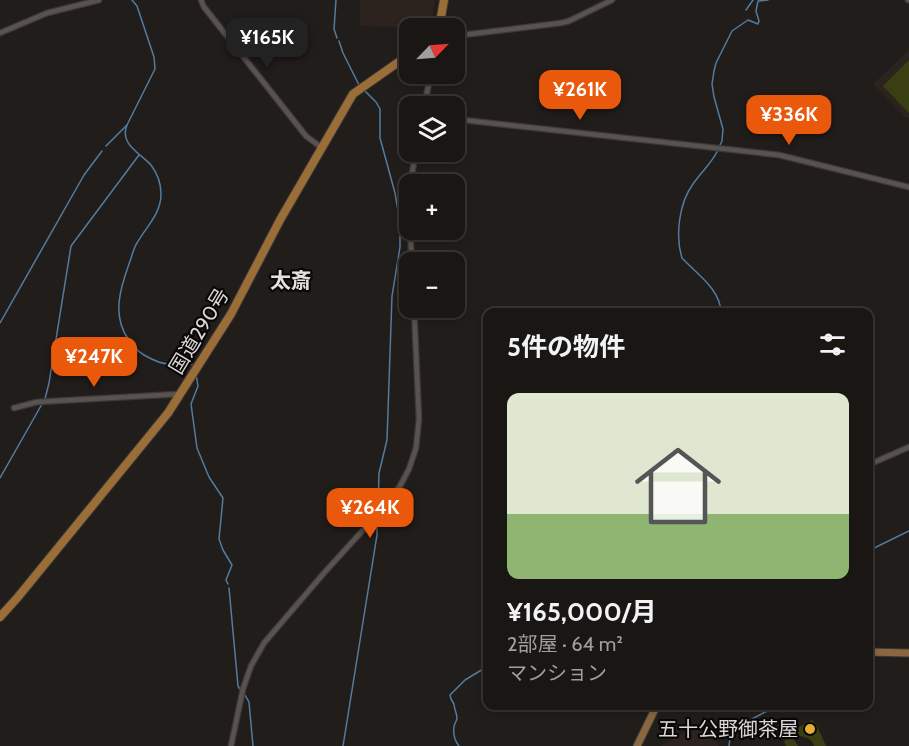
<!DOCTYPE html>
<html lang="ja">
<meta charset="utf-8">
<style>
:root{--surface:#191614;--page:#221f1d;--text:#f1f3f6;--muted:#9f9fa0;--line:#373534;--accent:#ea580c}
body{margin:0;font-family:Cabin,"Noto Sans JP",sans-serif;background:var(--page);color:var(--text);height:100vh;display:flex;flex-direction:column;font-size:22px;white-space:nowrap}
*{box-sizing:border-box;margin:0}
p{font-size:20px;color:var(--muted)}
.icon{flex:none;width:33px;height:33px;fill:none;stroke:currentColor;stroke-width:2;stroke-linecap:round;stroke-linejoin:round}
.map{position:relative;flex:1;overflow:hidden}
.panel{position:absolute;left:483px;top:308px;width:390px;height:402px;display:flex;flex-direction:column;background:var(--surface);border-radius:12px;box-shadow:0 3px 9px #0003,0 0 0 2px var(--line)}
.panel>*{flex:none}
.needle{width:39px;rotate:65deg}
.tools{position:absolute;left:399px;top:18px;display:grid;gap:12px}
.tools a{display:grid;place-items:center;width:66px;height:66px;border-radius:12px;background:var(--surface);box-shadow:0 3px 9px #0003,0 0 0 2px var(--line);font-size:30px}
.price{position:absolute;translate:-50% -51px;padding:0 14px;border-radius:12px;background:var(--accent);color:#fff;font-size:20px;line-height:39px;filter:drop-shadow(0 2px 3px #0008)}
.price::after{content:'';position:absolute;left:50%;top:36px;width:18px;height:14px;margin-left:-9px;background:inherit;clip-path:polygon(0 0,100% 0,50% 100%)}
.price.current{background:#222;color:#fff}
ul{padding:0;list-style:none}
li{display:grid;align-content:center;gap:12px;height:318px;padding:0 24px}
li span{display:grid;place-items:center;height:186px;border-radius:12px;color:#555}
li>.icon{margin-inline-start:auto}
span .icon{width:108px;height:108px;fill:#fffc;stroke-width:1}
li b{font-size:26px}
h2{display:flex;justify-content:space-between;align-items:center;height:72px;padding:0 24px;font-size:26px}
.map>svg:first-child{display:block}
.built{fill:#2d231e}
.green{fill:#3a3e13}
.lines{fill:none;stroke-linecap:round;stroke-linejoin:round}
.stream{stroke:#527ca0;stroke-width:1.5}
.tertiary-casing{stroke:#3d3938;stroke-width:7}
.primary-casing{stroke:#3d3938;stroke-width:9}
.trunk-casing{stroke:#3d3938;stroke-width:10}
.tertiary{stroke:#585350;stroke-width:4.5}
.primary{stroke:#8a673e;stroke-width:7}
.trunk{stroke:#9b6e38;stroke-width:8}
.poi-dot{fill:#e5ad35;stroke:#090807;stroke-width:2}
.labels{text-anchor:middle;stroke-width:4.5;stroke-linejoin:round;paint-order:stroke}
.street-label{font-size:20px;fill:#dbd9d7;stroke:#090807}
.poi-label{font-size:20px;fill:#dbd9d7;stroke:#090807;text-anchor:end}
.neighbourhood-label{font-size:21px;font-weight:bold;fill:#e7e1de;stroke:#090807}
</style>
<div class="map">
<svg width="909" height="746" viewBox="0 0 909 746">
<rect width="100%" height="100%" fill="#211d1b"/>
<g class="built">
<polygon points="360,0 435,0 431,28 360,26"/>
<polygon points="909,50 909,118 905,117 873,84"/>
<polygon points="703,721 705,722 719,746 661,746"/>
</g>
<g class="green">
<polygon points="909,60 909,113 883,86"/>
<path d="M 812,720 L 817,726 L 826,746 L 814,746 C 812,737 803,736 794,736 L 793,738 L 798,746 L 786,746 L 784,742 C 789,731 801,726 812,720 Z"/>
</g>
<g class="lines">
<g class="stream">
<polyline points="336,0 334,29 337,38"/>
<polyline points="746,10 753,0"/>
<polyline points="339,41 343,53 359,85"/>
<polyline points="365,91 376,102 380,109 380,138 395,193 398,211 400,235 400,247 392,296 387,440 379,473 378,511"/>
<path d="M 127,125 C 119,144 140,153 151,165 C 157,173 161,184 161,194 C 161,214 146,227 137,243 C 133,249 132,257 129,264 C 120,289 112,315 128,339 C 133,346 136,350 144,355 C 151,359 160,364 169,364 C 177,364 183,359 191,363 L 192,365"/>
<polyline points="720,145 722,141 723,129 714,97 712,84 714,71 716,63 732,31 748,20 758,24 759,21 756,11 758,1 768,0"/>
<polyline points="106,146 127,125 155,69 154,57 137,6 132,0"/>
<path d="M 718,150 C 712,163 701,172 693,184 C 679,203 675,236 682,258 C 697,274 720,289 721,312"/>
<polyline points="0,323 84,175 102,151"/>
<polyline points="196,374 198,386 191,404 197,448 209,477 223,498 219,539 223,550 232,565 226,580 228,584"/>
<polyline points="45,399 49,383 71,246 139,155"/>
<polyline points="0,478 42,404"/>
<polyline points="868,551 909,531"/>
<polyline points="229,588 238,686 241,691"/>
<polyline points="245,695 249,702 253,746"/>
<polyline points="343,746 377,535 377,516"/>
<path d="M 459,746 C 455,741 453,734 454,727 C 454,724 457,721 457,718 C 457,713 454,709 454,704 L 451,699 L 450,695 L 465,680 L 488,666"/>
<polyline points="729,746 731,730 765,712 785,705"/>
</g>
<g class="tertiary-casing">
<g id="tertiary">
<polyline points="201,0 204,7 306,136 322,148"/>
<polyline points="908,0 909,0"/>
<polyline points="0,33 47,13 99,0"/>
<polyline points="454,36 561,23 569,21 612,0"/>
<polyline points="424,106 431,74"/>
<polyline points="454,119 779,155 909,187"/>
<polyline points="410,184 416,152"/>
<polyline points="410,189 410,217"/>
<polyline points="410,230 412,262"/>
<polyline points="14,408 37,402 180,394"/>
<polyline points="868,465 909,447"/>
<polyline points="231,746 243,689 251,666 264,643 324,573 385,506 400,486 409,469 416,448 419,419 414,308"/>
</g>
</g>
<g class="primary-casing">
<g id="primary">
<polyline points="868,652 909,653"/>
<polyline points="637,746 657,705"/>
</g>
</g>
<g class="trunk-casing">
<g id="trunk">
<polyline points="439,28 444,0"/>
<polyline points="0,617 18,597 168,413 231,314 280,220 353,94 410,54"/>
</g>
</g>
<use href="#tertiary" class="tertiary"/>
<use href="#primary" class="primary"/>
<use href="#trunk" class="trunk"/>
</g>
<circle class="poi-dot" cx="810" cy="729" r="6"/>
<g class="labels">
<g class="street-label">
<text transform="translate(199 331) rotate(-59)" y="7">国道290号</text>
</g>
<g class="poi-label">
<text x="798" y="736">五十公野御茶屋</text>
</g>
<g class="neighbourhood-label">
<text x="291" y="288">太斎</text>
</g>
</g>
</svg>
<div class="tools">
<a><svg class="needle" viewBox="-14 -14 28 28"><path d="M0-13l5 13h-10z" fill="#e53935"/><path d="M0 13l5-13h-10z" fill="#9f9fa0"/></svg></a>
<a><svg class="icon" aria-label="layers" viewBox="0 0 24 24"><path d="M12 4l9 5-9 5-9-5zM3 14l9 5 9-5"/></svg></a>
<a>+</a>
<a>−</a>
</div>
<b class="price current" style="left:267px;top:69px">¥165K</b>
<b class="price" style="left:580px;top:121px">¥261K</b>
<b class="price" style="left:789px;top:146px">¥336K</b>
<b class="price" style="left:94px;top:388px">¥247K</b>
<b class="price" style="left:370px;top:539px">¥264K</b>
<section class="panel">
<h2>5件の物件<svg class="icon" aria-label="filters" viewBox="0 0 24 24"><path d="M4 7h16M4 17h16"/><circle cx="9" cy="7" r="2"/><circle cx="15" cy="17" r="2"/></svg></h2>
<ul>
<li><span style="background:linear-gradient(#dfe7d0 65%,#8fb573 0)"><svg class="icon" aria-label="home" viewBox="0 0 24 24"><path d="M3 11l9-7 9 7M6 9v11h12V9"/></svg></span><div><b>¥165,000/月</b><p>2部屋 · 64 m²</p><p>マンション</p></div></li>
</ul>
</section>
</div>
